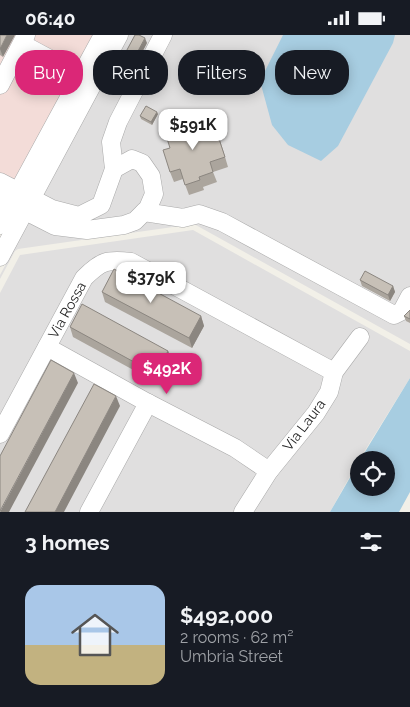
<!DOCTYPE html>
<meta charset="utf-8">
<style>
:root{--surface:#171b24;--page:#242831;--text:#f1f3f6;--muted:#9ea1a6;--accent:#db2777}
body{margin:0;font-family:Raleway,sans-serif;background:var(--page);color:var(--text);height:100vh;display:flex;flex-direction:column;font-size:19px;white-space:nowrap}
*{box-sizing:border-box;margin:0}
p{font-size:16px;color:var(--muted)}
.icon{flex:none;width:28px;height:28px;fill:none;stroke:currentColor;stroke-width:2;stroke-linecap:round;stroke-linejoin:round}
.map{position:relative;height:477px;overflow:hidden}
.details{display:flex;flex-direction:column;background:var(--surface);flex:1}
.details>*{flex:none}
.banner{position:absolute;left:15px;top:15px;width:380px;height:45px;display:flex;gap:10px}
.fabs{position:absolute;left:350px;top:416px;display:grid;gap:10px}
.fabs a{display:grid;place-items:center;width:45px;height:45px;border-radius:50%;background:var(--surface);box-shadow:0 2px 12px #0003;font-size:25px}
.price{position:absolute;translate:-50% -42px;padding:0 11px;border-radius:10px;background:#fff;color:#222;font-size:16px;line-height:32px;filter:drop-shadow(0 1px 2px #0008)}
.price::after{content:'';position:absolute;left:50%;top:30px;width:15px;height:11px;margin-left:-8px;background:inherit;clip-path:polygon(0 0,100% 0,50% 100%)}
.price.selected{background:var(--accent);color:#fff}
ul{padding:0;list-style:none}
li{display:flex;align-items:center;gap:15px;height:125px;padding:0 25px}
li span{display:grid;place-items:center;flex:none;width:140px;height:100px;border-radius:15px;color:#555}
li>.icon{margin-inline-start:auto}
span .icon{width:60px;height:60px;fill:#fffc;stroke-width:1}
li b{font-size:21px}
h2{display:flex;justify-content:space-between;align-items:center;height:60px;padding:0 25px;font-size:21px}
.tag{padding:0 18px;border-radius:20px;background:var(--surface);box-shadow:0 2px 12px #0003;font-size:18px;line-height:45px}
.tag.selected{background:var(--accent);color:#fff}
.status{display:flex;justify-content:space-between;align-items:center;height:35px;padding:0 25px;background:var(--surface);direction:ltr}
.status svg{height:14px;fill:currentColor}
.map>svg:first-child{display:block}
.residential{fill:#e0dfdf}
.commercial{fill:#f3dcd8}
.water{fill:#a7cde1}
.lines{fill:none;stroke-linecap:round;stroke-linejoin:round}
.minor-casing{stroke:#a9a9a9;stroke-width:19}
.minor{stroke:#fff;stroke-width:18}
.wall{fill:#aba59d}
.shaded-wall{fill:#8b8680}
.building{fill:#c7c0b7;stroke:#8b8680}
.labels{text-anchor:middle;stroke-width:4;stroke-linejoin:round;paint-order:stroke}
.street-label{font-size:14px;fill:#222;stroke:#fff}
</style>
<div class="status"><b>06:40</b><svg viewBox="0 0 49 12"><path d="M0 12V9h3v3zM5 12V6h3v6zM10 12V3h3v9zM15 12V0h3v12zM26 1h20v11H26zM47 4h2v5h-2z"/></svg></div>
<div class="map">
<svg width="410" height="477" viewBox="0 0 410 477">
<rect width="100%" height="100%" fill="#f2f0e8"/>
<g class="residential">
<polygon points="129,0 410,0 410,309 194,189 18,214 15,216 0,244 0,240"/>
<polygon points="193,195 410,316 410,343 359,425 330,477 0,477 0,258 20,220"/>
</g>
<polygon class="commercial" points="0,0 95,0 15,148 0,140"/>
<g class="water">
<polygon points="283,0 395,0 393,8 338,111 321,126 288,110 272,90 260,46"/>
<polygon points="410,343 410,457 399,477 330,477 359,427 359,452 386,452 386,425 360,425"/>
</g>
<g class="lines">
<g class="minor-casing">
<g id="minor">
<polyline points="22,9 91,46"/>
<polyline points="0,50 26,0"/>
<polyline points="114,134 111,107 118,87 163,0"/>
<polyline points="0,147 52,174 79,181 101,170 114,134 132,124 142,128 151,141 154,159 148,173 135,186 124,190 87,195 55,191 0,163"/>
<polyline points="144,177 183,183 199,179 222,187 394,280 402,276 410,261"/>
<polyline points="0,190 103,0"/>
<polyline points="0,222 119,0"/>
<polyline points="47,312 148,368 235,413 269,436"/>
<path d="M 0,399 L 84,243 C 101,226 107,224 131,227 L 334,337"/>
<polyline points="89,477 148,368"/>
<polyline points="243,477 269,436 316,378 329,357 334,337 360,302"/>
</g>
</g>
<use href="#minor" class="minor"/>
</g>
<g class="wall">
<polygon points="0,0 3,22 0,20"/>
<polygon points="147,8 132,36 123,32 121,26"/>
<polygon points="158,79 152,90 141,84 140,81"/>
<polygon points="206,99 220,105 228,132 213,137 217,147 203,152 204,155 189,160 183,144 174,147 170,137"/>
<polygon points="360,245 393,251 395,257 390,266 362,251"/>
<polygon points="102,257 201,281 204,291 192,313 105,267"/>
<polygon points="410,275 410,288 406,286 404,281"/>
<polygon points="70,292 168,316 172,326 159,349 73,302"/>
</g>
<g class="shaded-wall">
<polygon points="7,0 15,0 3,22 0,14"/>
<polygon points="145,3 147,8 132,36 130,31"/>
<polygon points="157,77 158,79 152,90 151,87"/>
<polygon points="393,251 395,257 390,266 388,260"/>
<polygon points="201,281 204,291 192,313 189,303"/>
<polygon points="168,316 172,326 159,349 156,339"/>
<polygon points="74,338 78,348 9,477 0,477"/>
<polygon points="116,361 120,371 64,477 55,477"/>
</g>
<g class="building">
<polygon points="0,0 7,0 0,14"/>
<polygon points="135,0 139,0 145,3 130,31 121,26"/>
<polygon points="146,71 157,77 151,87 140,81"/>
<polygon points="202,86 206,99 216,95 225,122 210,127 213,137 199,142 200,145 185,150 180,134 170,137 163,115 170,113 165,97"/>
<polygon points="114,234 201,281 189,303 102,257"/>
<polygon points="365,236 393,251 388,260 360,245"/>
<polygon points="82,269 168,316 156,339 70,292"/>
<polygon points="410,275 410,284 404,281"/>
<polygon points="51,325 74,338 0,476 0,421"/>
<polygon points="94,349 116,361 55,477 25,477"/>
</g>
<g class="labels">
<g class="street-label">
<text transform="translate(67 275) rotate(-61)" y="5">Via Rossa</text>
<text transform="translate(304 390) rotate(-53)" y="5">Via Laura</text>
</g>
</g>
</svg>
<div class="fabs">
<a><svg class="icon" aria-label="locate" viewBox="0 0 24 24"><circle cx="12" cy="12" r="6"/><path d="M12 2v4M12 18v4M2 12h4M18 12h4"/></svg></a>
</div>
<b class="price" style="left:193px;top:116px">$591K</b>
<b class="price" style="left:151px;top:269px">$379K</b>
<b class="price selected" style="left:167px;top:360px">$492K</b>
<div class="banner">
<a class="tag selected">Buy</a>
<a class="tag">Rent</a>
<a class="tag">Filters</a>
<a class="tag">New</a>
</div>
</div>
<section class="details">
<h2>3 homes<svg class="icon" aria-label="filters" viewBox="0 0 24 24"><path d="M4 7h16M4 17h16"/><circle cx="9" cy="7" r="2"/><circle cx="15" cy="17" r="2"/></svg></h2>
<ul>
<li><span style="background:linear-gradient(#a9c7e8 60%,#c2b280 0)"><svg class="icon" aria-label="home" viewBox="0 0 24 24"><path d="M3 11l9-7 9 7M6 9v11h12V9"/></svg></span><div><b>$492,000</b><p>2 rooms · 62 m²</p><p>Umbria Street</p></div></li>
</ul>
</section>
